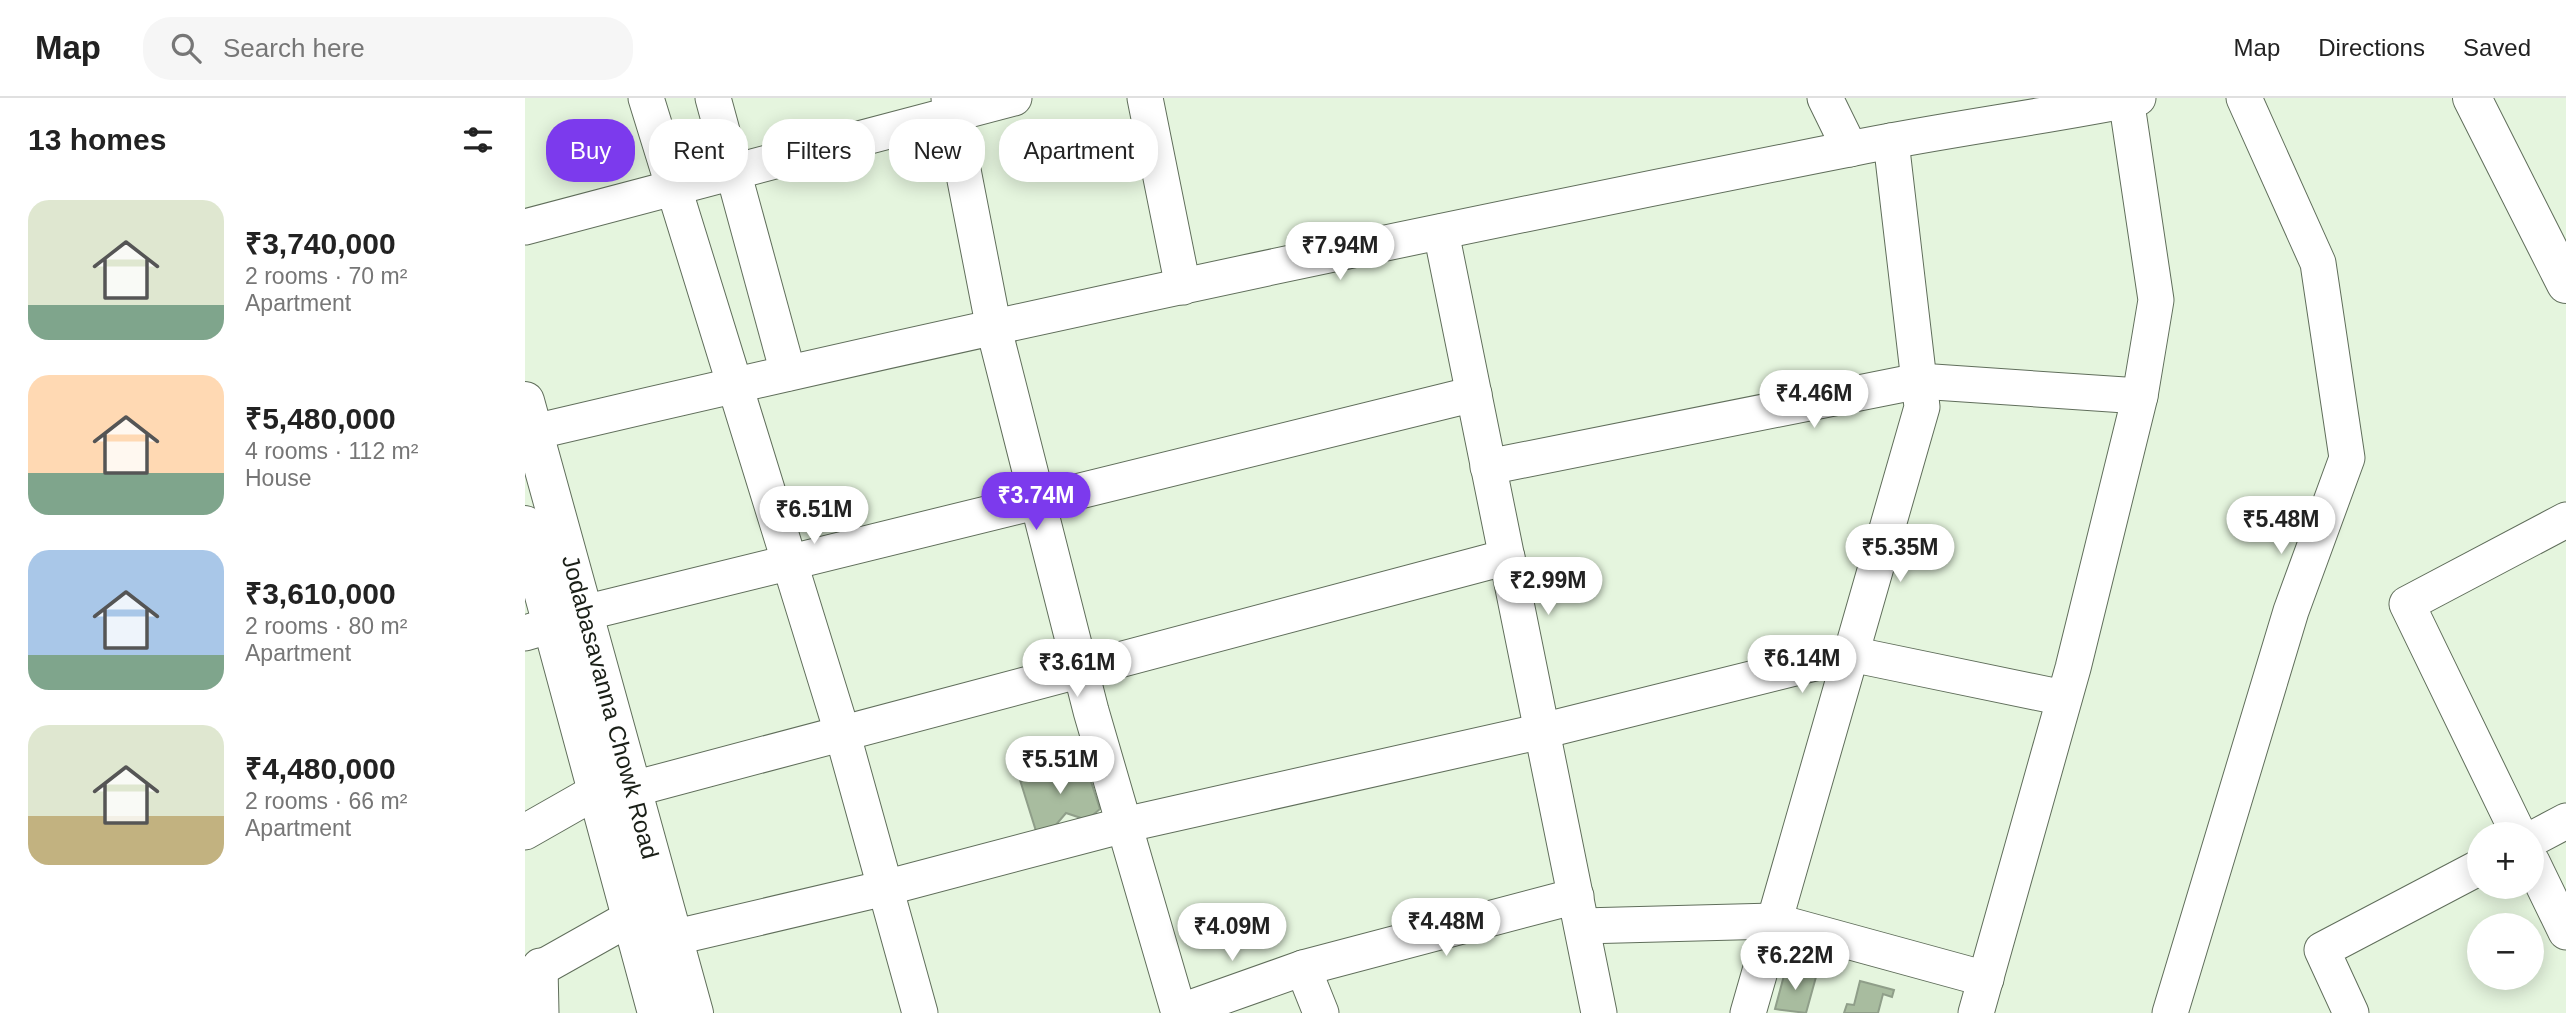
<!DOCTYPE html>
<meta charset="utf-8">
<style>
:root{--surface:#fff;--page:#f6f6f6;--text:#222;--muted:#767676;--line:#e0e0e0;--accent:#7c3aed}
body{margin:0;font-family:Arial,sans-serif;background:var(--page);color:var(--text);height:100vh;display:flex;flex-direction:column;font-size:26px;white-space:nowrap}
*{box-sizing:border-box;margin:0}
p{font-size:23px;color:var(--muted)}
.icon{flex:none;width:38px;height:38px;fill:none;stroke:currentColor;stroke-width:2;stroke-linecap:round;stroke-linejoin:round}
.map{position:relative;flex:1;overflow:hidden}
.sheet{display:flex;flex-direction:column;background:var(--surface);width:525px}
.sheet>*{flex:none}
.hud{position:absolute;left:21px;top:21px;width:665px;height:63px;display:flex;gap:14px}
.buttons{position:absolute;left:1942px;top:724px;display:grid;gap:14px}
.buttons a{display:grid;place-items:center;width:77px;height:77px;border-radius:50%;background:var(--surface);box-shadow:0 4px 18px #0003;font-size:35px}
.price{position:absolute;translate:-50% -60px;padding:0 16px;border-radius:24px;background:#fff;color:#222;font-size:23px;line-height:46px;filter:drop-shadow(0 2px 4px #0008)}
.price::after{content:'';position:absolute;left:50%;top:42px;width:21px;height:16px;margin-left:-10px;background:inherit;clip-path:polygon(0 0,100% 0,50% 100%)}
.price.on{background:var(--accent);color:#fff}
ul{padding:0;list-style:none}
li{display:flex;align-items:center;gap:21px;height:175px;padding:0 28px}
li span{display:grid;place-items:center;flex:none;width:196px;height:140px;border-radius:21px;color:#555}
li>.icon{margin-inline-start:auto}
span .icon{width:84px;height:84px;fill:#fffc;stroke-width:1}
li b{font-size:30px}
h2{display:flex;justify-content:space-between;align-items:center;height:84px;padding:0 28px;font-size:30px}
.tag{padding:0 24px;border-radius:28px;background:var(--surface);box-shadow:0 4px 18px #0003;font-size:24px;line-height:63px}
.tag.on{background:var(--accent);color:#fff}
header{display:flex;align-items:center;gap:42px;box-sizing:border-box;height:98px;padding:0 35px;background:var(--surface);border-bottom:2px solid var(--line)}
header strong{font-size:33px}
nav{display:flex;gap:38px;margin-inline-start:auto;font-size:24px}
.search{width:490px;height:63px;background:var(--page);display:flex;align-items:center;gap:18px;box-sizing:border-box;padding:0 24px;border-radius:28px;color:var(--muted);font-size:26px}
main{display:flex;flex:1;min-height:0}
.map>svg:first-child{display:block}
.building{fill:#a8bc9f;stroke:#8f9e89;stroke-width:2}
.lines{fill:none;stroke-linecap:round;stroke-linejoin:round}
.minor-casing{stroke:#606e5b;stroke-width:37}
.tertiary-casing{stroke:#606e5b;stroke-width:40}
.trunk-casing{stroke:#606e5b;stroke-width:40}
.minor{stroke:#fff;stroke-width:35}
.tertiary{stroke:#fff;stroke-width:38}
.trunk{stroke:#fff;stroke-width:38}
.labels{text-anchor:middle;stroke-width:6;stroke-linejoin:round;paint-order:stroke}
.street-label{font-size:24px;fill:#1a1f17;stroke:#fff}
</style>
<header>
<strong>Map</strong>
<div class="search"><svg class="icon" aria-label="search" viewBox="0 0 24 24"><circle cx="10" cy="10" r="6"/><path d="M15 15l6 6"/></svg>Search here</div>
<nav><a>Map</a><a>Directions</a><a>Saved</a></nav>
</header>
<main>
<section class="sheet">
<h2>13 homes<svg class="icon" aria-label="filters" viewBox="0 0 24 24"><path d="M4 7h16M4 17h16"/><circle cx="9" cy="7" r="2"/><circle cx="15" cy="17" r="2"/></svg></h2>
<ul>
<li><span style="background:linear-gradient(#dfe7d0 75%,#7fa58c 0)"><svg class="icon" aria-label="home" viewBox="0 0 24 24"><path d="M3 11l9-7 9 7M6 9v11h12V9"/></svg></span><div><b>₹3,740,000</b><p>2 rooms · 70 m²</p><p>Apartment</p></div></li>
<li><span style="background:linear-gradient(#ffd9b3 70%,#7fa58c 0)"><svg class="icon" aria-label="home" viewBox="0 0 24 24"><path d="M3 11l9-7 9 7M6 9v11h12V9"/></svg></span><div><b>₹5,480,000</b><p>4 rooms · 112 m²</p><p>House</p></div></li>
<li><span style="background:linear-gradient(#a9c7e8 75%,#7fa58c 0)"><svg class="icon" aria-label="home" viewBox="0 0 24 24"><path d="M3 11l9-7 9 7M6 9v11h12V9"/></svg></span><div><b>₹3,610,000</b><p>2 rooms · 80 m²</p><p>Apartment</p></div></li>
<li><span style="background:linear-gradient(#dfe7d0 65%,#c2b280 0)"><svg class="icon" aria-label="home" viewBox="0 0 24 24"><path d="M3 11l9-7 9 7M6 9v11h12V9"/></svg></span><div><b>₹4,480,000</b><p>2 rooms · 66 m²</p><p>Apartment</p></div></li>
</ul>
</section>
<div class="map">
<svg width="2041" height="915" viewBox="0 0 2041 915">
<rect width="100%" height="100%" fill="#e5f5de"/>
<g class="building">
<polygon points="559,662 575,711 562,722 541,715 524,735 511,733 495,682"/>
<polygon points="1261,870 1291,879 1281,915 1250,911"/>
<polygon points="1335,883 1369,892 1367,899 1358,896 1353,915 1319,915 1322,906 1329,907"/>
</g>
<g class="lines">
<g class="minor-casing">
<g id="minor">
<polyline points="121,0 317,634 395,915"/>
<polyline points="188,0 263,275"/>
<polyline points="424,0 469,231 566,613 654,915"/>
<polyline points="620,0 658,189"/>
<polyline points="1300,0 1325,51"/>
<polyline points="0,129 489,0"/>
<polyline points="916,134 1074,915"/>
<path d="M 9,334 C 447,231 887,137 1329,50 C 1423,31 1518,19 1613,0"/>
<polyline points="963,369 1394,283 1615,298"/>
<polyline points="59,515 949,296"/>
<polyline points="0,535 27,527"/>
<polyline points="108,691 982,459"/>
<polyline points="0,734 72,693"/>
<polyline points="1994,737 1882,506 2041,422"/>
<polyline points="2007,741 2041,723"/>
<polyline points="2007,764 2041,834"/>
<polyline points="1057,828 1249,823 1461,881"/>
<polyline points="147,840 360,790 599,727 1017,633 1326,556 1539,600"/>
<polyline points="15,868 16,915"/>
<polyline points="778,870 796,915"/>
<polyline points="0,879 105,820"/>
<polyline points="654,914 778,870 1051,798"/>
<polyline points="1223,915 1397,309 1366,43"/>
<polyline points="1451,915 1548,570 1615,298 1631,202 1601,0"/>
<polyline points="1645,915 1766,513 1822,360 1793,165 1719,0"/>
<polyline points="1826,915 1797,852 1955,769"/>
</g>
</g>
<g class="tertiary-casing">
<polyline id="tertiary" points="1947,0 2041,186"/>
</g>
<g class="trunk-casing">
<g id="trunk">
<polyline points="0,303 169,915"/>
<polyline points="0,427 132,915"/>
</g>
</g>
<use href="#minor" class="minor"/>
<use href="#tertiary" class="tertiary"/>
<use href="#trunk" class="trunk"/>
</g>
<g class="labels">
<g class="street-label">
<text transform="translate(85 609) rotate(75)" y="8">Jodabasavanna Chowk Road</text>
</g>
</g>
</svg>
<div class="buttons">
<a>+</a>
<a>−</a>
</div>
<b class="price" style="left:815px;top:184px">₹7.94M</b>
<b class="price" style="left:1289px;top:332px">₹4.46M</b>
<b class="price on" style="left:511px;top:434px">₹3.74M</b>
<b class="price" style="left:289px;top:448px">₹6.51M</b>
<b class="price" style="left:1756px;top:458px">₹5.48M</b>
<b class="price" style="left:1375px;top:486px">₹5.35M</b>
<b class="price" style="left:1023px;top:519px">₹2.99M</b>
<b class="price" style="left:1277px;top:597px">₹6.14M</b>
<b class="price" style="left:552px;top:601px">₹3.61M</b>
<b class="price" style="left:535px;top:698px">₹5.51M</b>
<b class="price" style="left:921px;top:860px">₹4.48M</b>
<b class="price" style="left:707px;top:865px">₹4.09M</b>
<b class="price" style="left:1270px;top:894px">₹6.22M</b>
<div class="hud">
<a class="tag on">Buy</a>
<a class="tag">Rent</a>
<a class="tag">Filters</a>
<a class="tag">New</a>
<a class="tag">Apartment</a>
</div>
</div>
</main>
